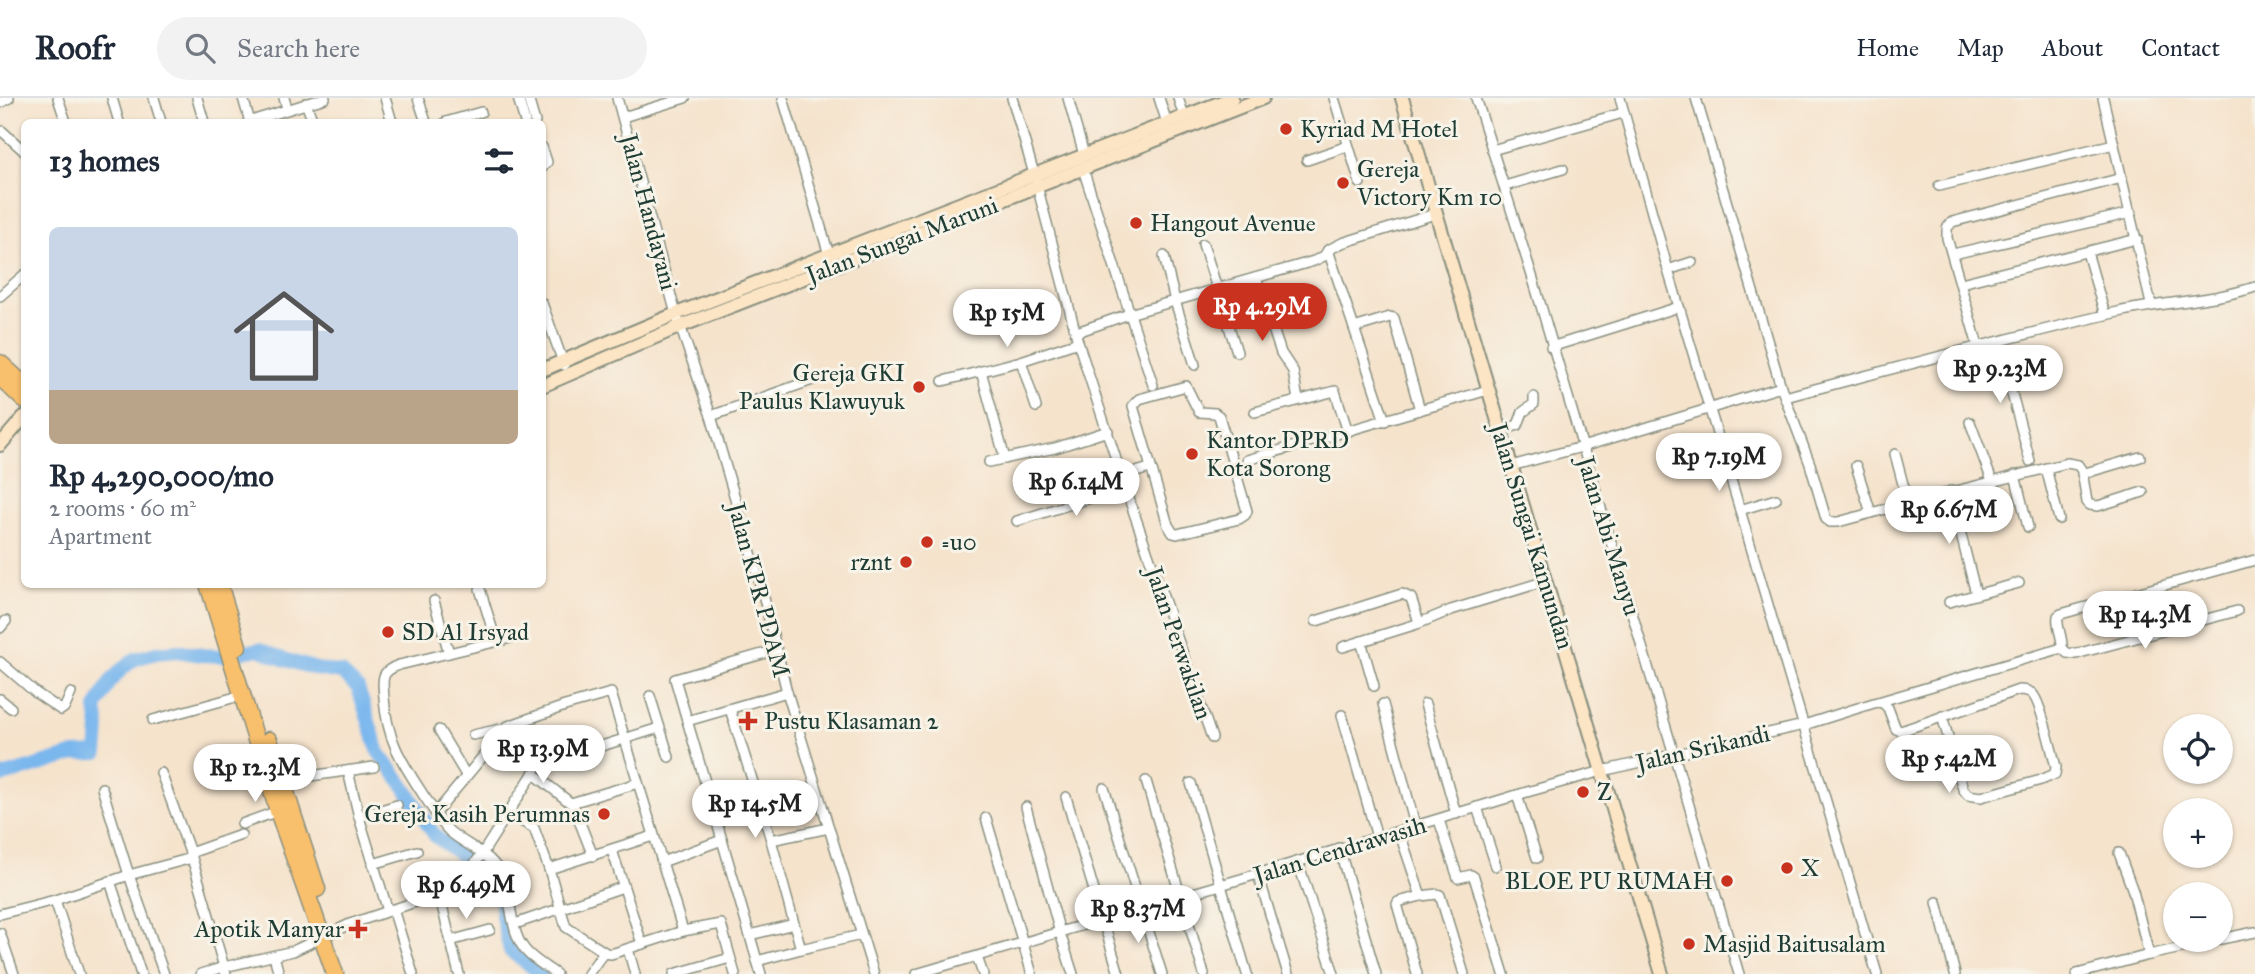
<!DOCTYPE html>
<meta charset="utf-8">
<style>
:root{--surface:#fff;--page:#f2f2f3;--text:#1f2937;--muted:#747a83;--line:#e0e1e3;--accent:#c8321e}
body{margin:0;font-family:"IM FELL Great Primer",serif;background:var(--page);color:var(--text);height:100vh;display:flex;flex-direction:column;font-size:26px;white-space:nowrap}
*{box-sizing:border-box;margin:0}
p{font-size:23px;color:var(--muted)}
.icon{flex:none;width:38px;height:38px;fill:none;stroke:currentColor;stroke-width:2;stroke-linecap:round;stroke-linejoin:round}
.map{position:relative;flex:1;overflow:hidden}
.side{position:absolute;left:21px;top:21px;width:525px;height:469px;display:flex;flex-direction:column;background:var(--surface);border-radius:10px;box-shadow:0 2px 5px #0004}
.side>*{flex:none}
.buttons{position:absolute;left:2163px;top:616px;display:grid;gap:14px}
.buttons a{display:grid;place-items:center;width:70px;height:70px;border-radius:50%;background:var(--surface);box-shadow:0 2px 5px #0004;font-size:35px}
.price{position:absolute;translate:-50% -60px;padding:0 16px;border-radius:24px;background:#fff;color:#222;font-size:23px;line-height:46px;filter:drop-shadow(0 2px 4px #0008)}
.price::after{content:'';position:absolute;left:50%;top:42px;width:21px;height:16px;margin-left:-10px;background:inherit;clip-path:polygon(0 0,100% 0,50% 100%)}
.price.selected{background:var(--accent);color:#fff}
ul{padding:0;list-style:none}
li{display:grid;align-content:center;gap:14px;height:371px;padding:0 28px}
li+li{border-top:2px solid var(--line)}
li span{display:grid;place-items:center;height:217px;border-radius:10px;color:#555}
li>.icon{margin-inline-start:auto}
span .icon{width:126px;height:126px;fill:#fffc;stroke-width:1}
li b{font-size:30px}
h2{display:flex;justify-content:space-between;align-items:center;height:84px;padding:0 28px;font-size:30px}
header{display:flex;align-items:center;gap:42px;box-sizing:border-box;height:98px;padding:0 35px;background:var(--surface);border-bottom:2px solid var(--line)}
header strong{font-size:33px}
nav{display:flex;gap:38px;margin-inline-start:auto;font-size:24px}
.search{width:490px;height:63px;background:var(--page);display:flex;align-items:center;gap:18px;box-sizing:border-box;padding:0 24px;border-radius:38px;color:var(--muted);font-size:26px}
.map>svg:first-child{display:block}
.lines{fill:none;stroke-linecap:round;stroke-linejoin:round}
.river{stroke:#7ab7ed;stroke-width:14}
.street-casing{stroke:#8a9080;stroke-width:12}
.secondary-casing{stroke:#8a9080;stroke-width:16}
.highway-casing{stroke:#8a9080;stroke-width:19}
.street{stroke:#fff;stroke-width:9}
.secondary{stroke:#fce5c4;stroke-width:12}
.highway{stroke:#f8bf6c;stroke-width:16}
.poi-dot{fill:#c8321e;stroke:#f7f3e8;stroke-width:2.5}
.labels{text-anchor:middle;stroke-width:6;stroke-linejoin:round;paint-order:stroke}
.poi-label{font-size:24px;fill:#1f3d34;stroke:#f7f3e8;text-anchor:start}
.street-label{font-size:24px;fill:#1f3d34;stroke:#f7f3e8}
</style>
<header>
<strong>Roofr</strong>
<div class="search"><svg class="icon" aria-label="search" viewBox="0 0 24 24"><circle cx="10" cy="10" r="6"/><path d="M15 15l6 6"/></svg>Search here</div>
<nav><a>Home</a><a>Map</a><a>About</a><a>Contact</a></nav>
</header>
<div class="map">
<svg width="2255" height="876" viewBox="0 0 2255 876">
<rect width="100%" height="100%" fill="#f7f3e8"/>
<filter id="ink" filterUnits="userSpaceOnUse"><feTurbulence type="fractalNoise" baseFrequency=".0143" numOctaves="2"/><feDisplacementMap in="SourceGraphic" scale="14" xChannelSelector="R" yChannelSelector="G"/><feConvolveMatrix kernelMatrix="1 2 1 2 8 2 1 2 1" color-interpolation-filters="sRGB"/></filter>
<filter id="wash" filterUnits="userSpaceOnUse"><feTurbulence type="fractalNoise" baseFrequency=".00686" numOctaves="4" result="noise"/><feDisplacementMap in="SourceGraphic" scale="28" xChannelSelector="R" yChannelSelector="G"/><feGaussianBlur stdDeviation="1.57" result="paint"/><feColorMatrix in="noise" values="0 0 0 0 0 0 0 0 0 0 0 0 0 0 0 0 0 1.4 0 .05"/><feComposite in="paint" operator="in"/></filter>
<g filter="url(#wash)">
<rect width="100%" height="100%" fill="#f5e3cc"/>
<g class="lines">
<polyline class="river" points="0,679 75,656 97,655 99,630 96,610 110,584 122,571 135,561 156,555 177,553 202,557 223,558 259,551 283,561 316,571 342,575 358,590 379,655 404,688 435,738 464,760 494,774 501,786 502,818 510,853 541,876"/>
</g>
</g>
<g filter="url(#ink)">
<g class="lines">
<g class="street-casing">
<g id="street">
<polyline points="58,0 66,24"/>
<polyline points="112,0 119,24"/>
<polyline points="154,0 161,24"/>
<polyline points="197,0 204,24"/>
<polyline points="243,0 250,24"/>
<polyline points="284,0 287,10"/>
<polyline points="385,0 392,24"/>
<polyline points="418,0 426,24"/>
<polyline points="518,0 525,24"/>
<polyline points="528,0 535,24"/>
<polyline points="617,0 676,216 711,318 763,496 787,594 874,876"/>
<polyline points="783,0 829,157"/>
<polyline points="1012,0 1034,76 1078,244 1125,389 1212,640"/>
<polyline points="1068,0 1084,57"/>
<polyline points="1159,0 1167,25"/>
<polyline points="1178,0 1184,18"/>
<polyline points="1334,0 1360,85"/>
<polyline points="1476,0 1533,181 1739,876"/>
<polyline points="1620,0 1668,172"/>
<polyline points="1696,0 1781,289 1810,366 1826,421 1830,424 1838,424 1908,405 1895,356"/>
<polyline points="2103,0 2151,206"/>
<polyline points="0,5 9,0"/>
<polyline points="306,5 313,24"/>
<polyline points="623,19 685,0"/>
<polyline points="248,24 325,0"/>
<polyline points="446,24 481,14"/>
<polyline points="2,33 24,53"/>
<polyline points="542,49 547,64 542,70"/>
<polyline points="1492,52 1623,15"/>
<polyline points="1307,62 1348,48"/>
<polyline points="1083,71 1153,287"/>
<polyline points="1505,88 1563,71"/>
<polyline points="1939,88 2114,46"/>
<polyline points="1203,146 1237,254"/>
<polyline points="1328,152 1385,323"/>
<polyline points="2087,154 2105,217"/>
<polyline points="1953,156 2131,115"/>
<polyline points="1164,158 1175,203 1195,267"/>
<polyline points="1692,164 1668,172 1740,412 1776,401"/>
<polyline points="1256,180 1281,255 1293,273 1298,302"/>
<polyline points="1961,185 2137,141"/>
<polyline points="0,198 24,177"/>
<polyline points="542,205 564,267"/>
<polyline points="1354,230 1390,219 1394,220 1420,312"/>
<polyline points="1077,234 1129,216 1314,163 1324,158 1328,152 1342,145 1435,116"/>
<polyline points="1998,244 2030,363"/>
<polyline points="1978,248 1947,140 1947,130 1952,124 2122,80"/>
<polyline points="1551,249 1679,209"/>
<polyline points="1021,263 1036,309"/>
<polyline points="981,273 1005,361"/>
<polyline points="943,283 1021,263 1078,244"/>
<polygon points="1186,288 1199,314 1215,315 1219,318 1247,413 1245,417 1239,421 1177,436 1173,435 1168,427 1133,308 1139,301"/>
<path d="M 1785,299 C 1896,270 2006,240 2118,214 C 2162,204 2214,203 2255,189"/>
<polyline points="1255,314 1335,293 1348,334"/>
<polyline points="711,318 818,280"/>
<polyline points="1970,324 1992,383 2000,414"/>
<polyline points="1500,333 1518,327 1523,314 1534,306 1534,299"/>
<polyline points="1247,362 1488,292"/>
<polyline points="989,364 1055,350 1108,333"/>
<polyline points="1511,368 1582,349 1781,289"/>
<polyline points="1856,368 1871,415"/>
<polyline points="2046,370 2059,421"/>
<polyline points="2082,376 2140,359"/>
<polyline points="2015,377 2028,429"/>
<polyline points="1122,378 1150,370"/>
<polyline points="1950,393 1976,496"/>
<polyline points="1908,405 2067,365 2078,367 2082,373 2087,404 2090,407 2098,408 2143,394"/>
<polyline points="1740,412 1877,876"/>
<polyline points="1017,423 1125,389"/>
<polyline points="480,491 496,543"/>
<polyline points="434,503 449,555"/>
<polyline points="1949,504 2019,485"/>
<polyline points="1316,523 1402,496 1411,500 1419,524"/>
<polyline points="0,530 6,523"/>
<path d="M 511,540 L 399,567 C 379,574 383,582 384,600 C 387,643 402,664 424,698 C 432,709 439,723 449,733 C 465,747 488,754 499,773 C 512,793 509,831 523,849 C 530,860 545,868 556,876"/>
<polyline points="1361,543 1374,588"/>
<polyline points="1343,549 1417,526 1451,512 1546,483"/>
<polyline points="2062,550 2067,555 2076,556 2237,513"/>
<polyline points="0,564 36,595 61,612 65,609 71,595"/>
<polyline points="650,598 669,659"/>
<polyline points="0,601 11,610"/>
<path d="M 1878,604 L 2062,550 C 2063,539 2056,529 2058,518 L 2061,516 L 2255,462"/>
<polyline points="1383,606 1415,727"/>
<polyline points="1425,606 1456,716"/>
<polyline points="730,611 771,742 801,851 757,863"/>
<polyline points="1342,617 1377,739"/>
<polyline points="153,622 243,597"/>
<polyline points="687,623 787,594"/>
<polyline points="505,630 538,668"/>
<polyline points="439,632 466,677"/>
<polyline points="473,637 505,630"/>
<polyline points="348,673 359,719 388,813"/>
<polyline points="161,675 192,760 224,869 293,853 350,826 439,796 456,787 464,780 482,756 538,668 659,630"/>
<polyline points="533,675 573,707 593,758"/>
<polyline points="282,682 374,669"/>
<polyline points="1146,683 1204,876"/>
<polyline points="1191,685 1247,876"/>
<polyline points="102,690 129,777 192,760"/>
<polyline points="1104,690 1162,876"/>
<polyline points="1517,697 1537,760"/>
<polyline points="1066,699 1119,876"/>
<polyline points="571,705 638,685"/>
<polyline points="1026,709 1060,835 1073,876"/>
<polyline points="1477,709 1496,768"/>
<polyline points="436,715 508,628 565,608 611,595 683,833 721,826 735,876"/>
<polyline points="506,715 534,730 549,771 653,738"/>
<polyline points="359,719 397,707"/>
<polyline points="986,720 1032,876"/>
<polyline points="1439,722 1458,780 1471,777 1474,779 1504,876"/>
<polyline points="242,726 278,713"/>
<polyline points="1399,733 1421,798 1398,804 1397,806 1417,876"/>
<polyline points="722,742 761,876"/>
<polyline points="771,742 829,730"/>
<polyline points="1339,750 1376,876"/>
<polyline points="612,752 642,846"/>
<polyline points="190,755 241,737"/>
<polyline points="2119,755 2133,793 2149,857"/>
<polyline points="662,764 722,742 675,581 776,552"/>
<polyline points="1298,764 1334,876"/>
<polyline points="373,766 417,753"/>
<polyline points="549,771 566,829 606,855 611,856 683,833"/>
<polyline points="1258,776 1288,876"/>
<polyline points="110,783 141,876"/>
<polyline points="439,796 459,876"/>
<polyline points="1421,798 1437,796 1440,797 1464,876"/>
<polyline points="55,802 79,876"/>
<polyline points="1937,804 1955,876"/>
<polyline points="393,811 413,876"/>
<polyline points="0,816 55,802 129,777 164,876"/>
<polyline points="515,826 623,789"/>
<polyline points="0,835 14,876"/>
<polyline points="750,837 794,826"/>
<polyline points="2221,841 2255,834"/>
<polyline points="450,843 490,832"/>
<polyline points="628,851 635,876"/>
<polyline points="801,851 861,837"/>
<polyline points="274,858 279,876"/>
<polyline points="977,859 983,876"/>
<polyline points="201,876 224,869 226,876"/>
<polyline points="588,876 604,854"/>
<polyline points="674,876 730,860"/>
<path d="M 916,876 L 1241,781 L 1527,694 L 1602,673 L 1804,627 L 1877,604 L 1883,605 L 1888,610 L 1896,631 L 1901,633 L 2019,592 C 2025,592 2031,593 2034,598 C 2042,609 2052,654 2056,669 L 2055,676 L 2041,682 L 1981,699 L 1968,697 L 1963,691 L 1942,618"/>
<polyline points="2077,876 2149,857 2218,842"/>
</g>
</g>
<g class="secondary-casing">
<g id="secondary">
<polyline points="1402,0 1662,876"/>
<polyline points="542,272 676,216 1232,0"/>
<polyline points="542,288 681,228 1263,0"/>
<polyline points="0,347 24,319"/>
</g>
</g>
<g class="highway-casing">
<g id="highway">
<polyline points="0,265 24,287"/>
<polyline points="0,279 24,302"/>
<polyline points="208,486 278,713 335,876"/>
<polyline points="219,486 238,548"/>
<polyline points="269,642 317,791"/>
</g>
</g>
<use href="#street" class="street"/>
<use href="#secondary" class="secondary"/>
<use href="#highway" class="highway"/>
</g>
</g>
<g class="poi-dot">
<circle cx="1286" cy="31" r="7"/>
<circle cx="1343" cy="85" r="7"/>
<circle cx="1136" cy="125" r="7"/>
<circle cx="919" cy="289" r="7"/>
<circle cx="1192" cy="356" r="7"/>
<circle cx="927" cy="444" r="7"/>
<circle cx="906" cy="464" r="7"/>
<circle cx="388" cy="534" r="7"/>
<path d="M744.5 612.5h7v7h7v7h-7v7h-7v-7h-7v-7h7z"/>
<circle cx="1583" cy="694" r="7"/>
<circle cx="604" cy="716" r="7"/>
<circle cx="1787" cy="770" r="7"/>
<circle cx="1727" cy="783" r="7"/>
<path d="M354.5 820.5h7v7h7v7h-7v7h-7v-7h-7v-7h7z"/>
<circle cx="1689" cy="846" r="7"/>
</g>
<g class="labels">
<g class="poi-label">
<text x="1300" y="39">Kyriad M Hotel</text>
<text x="1357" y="79">Gereja<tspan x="1357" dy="28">Victory Km 10</tspan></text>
<text x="1150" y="133">Hangout Avenue</text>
<text x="905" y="283" text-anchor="end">Gereja GKI<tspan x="905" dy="28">Paulus Klawuyuk</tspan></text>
<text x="1206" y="350">Kantor DPRD<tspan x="1206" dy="28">Kota Sorong</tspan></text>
<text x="941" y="452">=u0</text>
<text x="892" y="472" text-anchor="end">rznt</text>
<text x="402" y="542">SD Al Irsyad</text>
<text x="764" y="631">Pustu Klasaman 2</text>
<text x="1597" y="702">Z</text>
<text x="590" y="724" text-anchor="end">Gereja Kasih Perumnas</text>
<text x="1801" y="778">X</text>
<text x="1713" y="791" text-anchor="end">BLOE PU RUMAH</text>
<text x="344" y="839" text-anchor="end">Apotik Manyar</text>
<text x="1703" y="854">Masjid Baitusalam</text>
</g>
<g class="street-label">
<text transform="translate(649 114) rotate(75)" y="8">Jalan Handayani</text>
<text transform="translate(902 142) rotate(-21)" y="8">Jalan Sungai Maruni</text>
<text transform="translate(1532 438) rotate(73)" y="8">Jalan Sungai Kamundan</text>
<text transform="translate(1609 438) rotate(73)" y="8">Jalan Abi Manyu</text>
<text transform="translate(759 492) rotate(75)" y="8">Jalan KPR PDAM</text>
<text transform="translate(1179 545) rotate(71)" y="8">Jalan Perwakilan</text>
<text transform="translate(1703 650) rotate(-13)" y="8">Jalan Srikandi</text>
<text transform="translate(1340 752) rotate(-17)" y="8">Jalan Cendrawasih</text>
</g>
</g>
</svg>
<div class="buttons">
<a><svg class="icon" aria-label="locate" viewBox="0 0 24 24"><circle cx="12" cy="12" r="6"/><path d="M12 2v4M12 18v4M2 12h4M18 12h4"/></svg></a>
<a>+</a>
<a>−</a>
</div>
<b class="price selected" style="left:1262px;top:245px">Rp 4.29M</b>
<b class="price" style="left:1007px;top:251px">Rp 15M</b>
<b class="price" style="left:2000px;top:307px">Rp 9.23M</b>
<b class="price" style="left:1719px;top:395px">Rp 7.19M</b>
<b class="price" style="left:1076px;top:420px">Rp 6.14M</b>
<b class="price" style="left:1949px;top:448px">Rp 6.67M</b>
<b class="price" style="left:2145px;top:553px">Rp 14.3M</b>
<b class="price" style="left:543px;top:687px">Rp 13.9M</b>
<b class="price" style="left:1949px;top:697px">Rp 5.42M</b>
<b class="price" style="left:255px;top:706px">Rp 12.3M</b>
<b class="price" style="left:755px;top:742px">Rp 14.5M</b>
<b class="price" style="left:466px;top:823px">Rp 6.49M</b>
<b class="price" style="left:1138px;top:847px">Rp 8.37M</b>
<section class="side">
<h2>13 homes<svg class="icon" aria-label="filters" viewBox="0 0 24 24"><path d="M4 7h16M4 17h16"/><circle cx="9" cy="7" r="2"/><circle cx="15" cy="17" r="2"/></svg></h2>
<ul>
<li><span style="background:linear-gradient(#c9d6e8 75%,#b9a48a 0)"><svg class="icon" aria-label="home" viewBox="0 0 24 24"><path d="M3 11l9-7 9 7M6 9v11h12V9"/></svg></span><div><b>Rp 4,290,000/mo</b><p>2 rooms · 60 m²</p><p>Apartment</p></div></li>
</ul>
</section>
</div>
